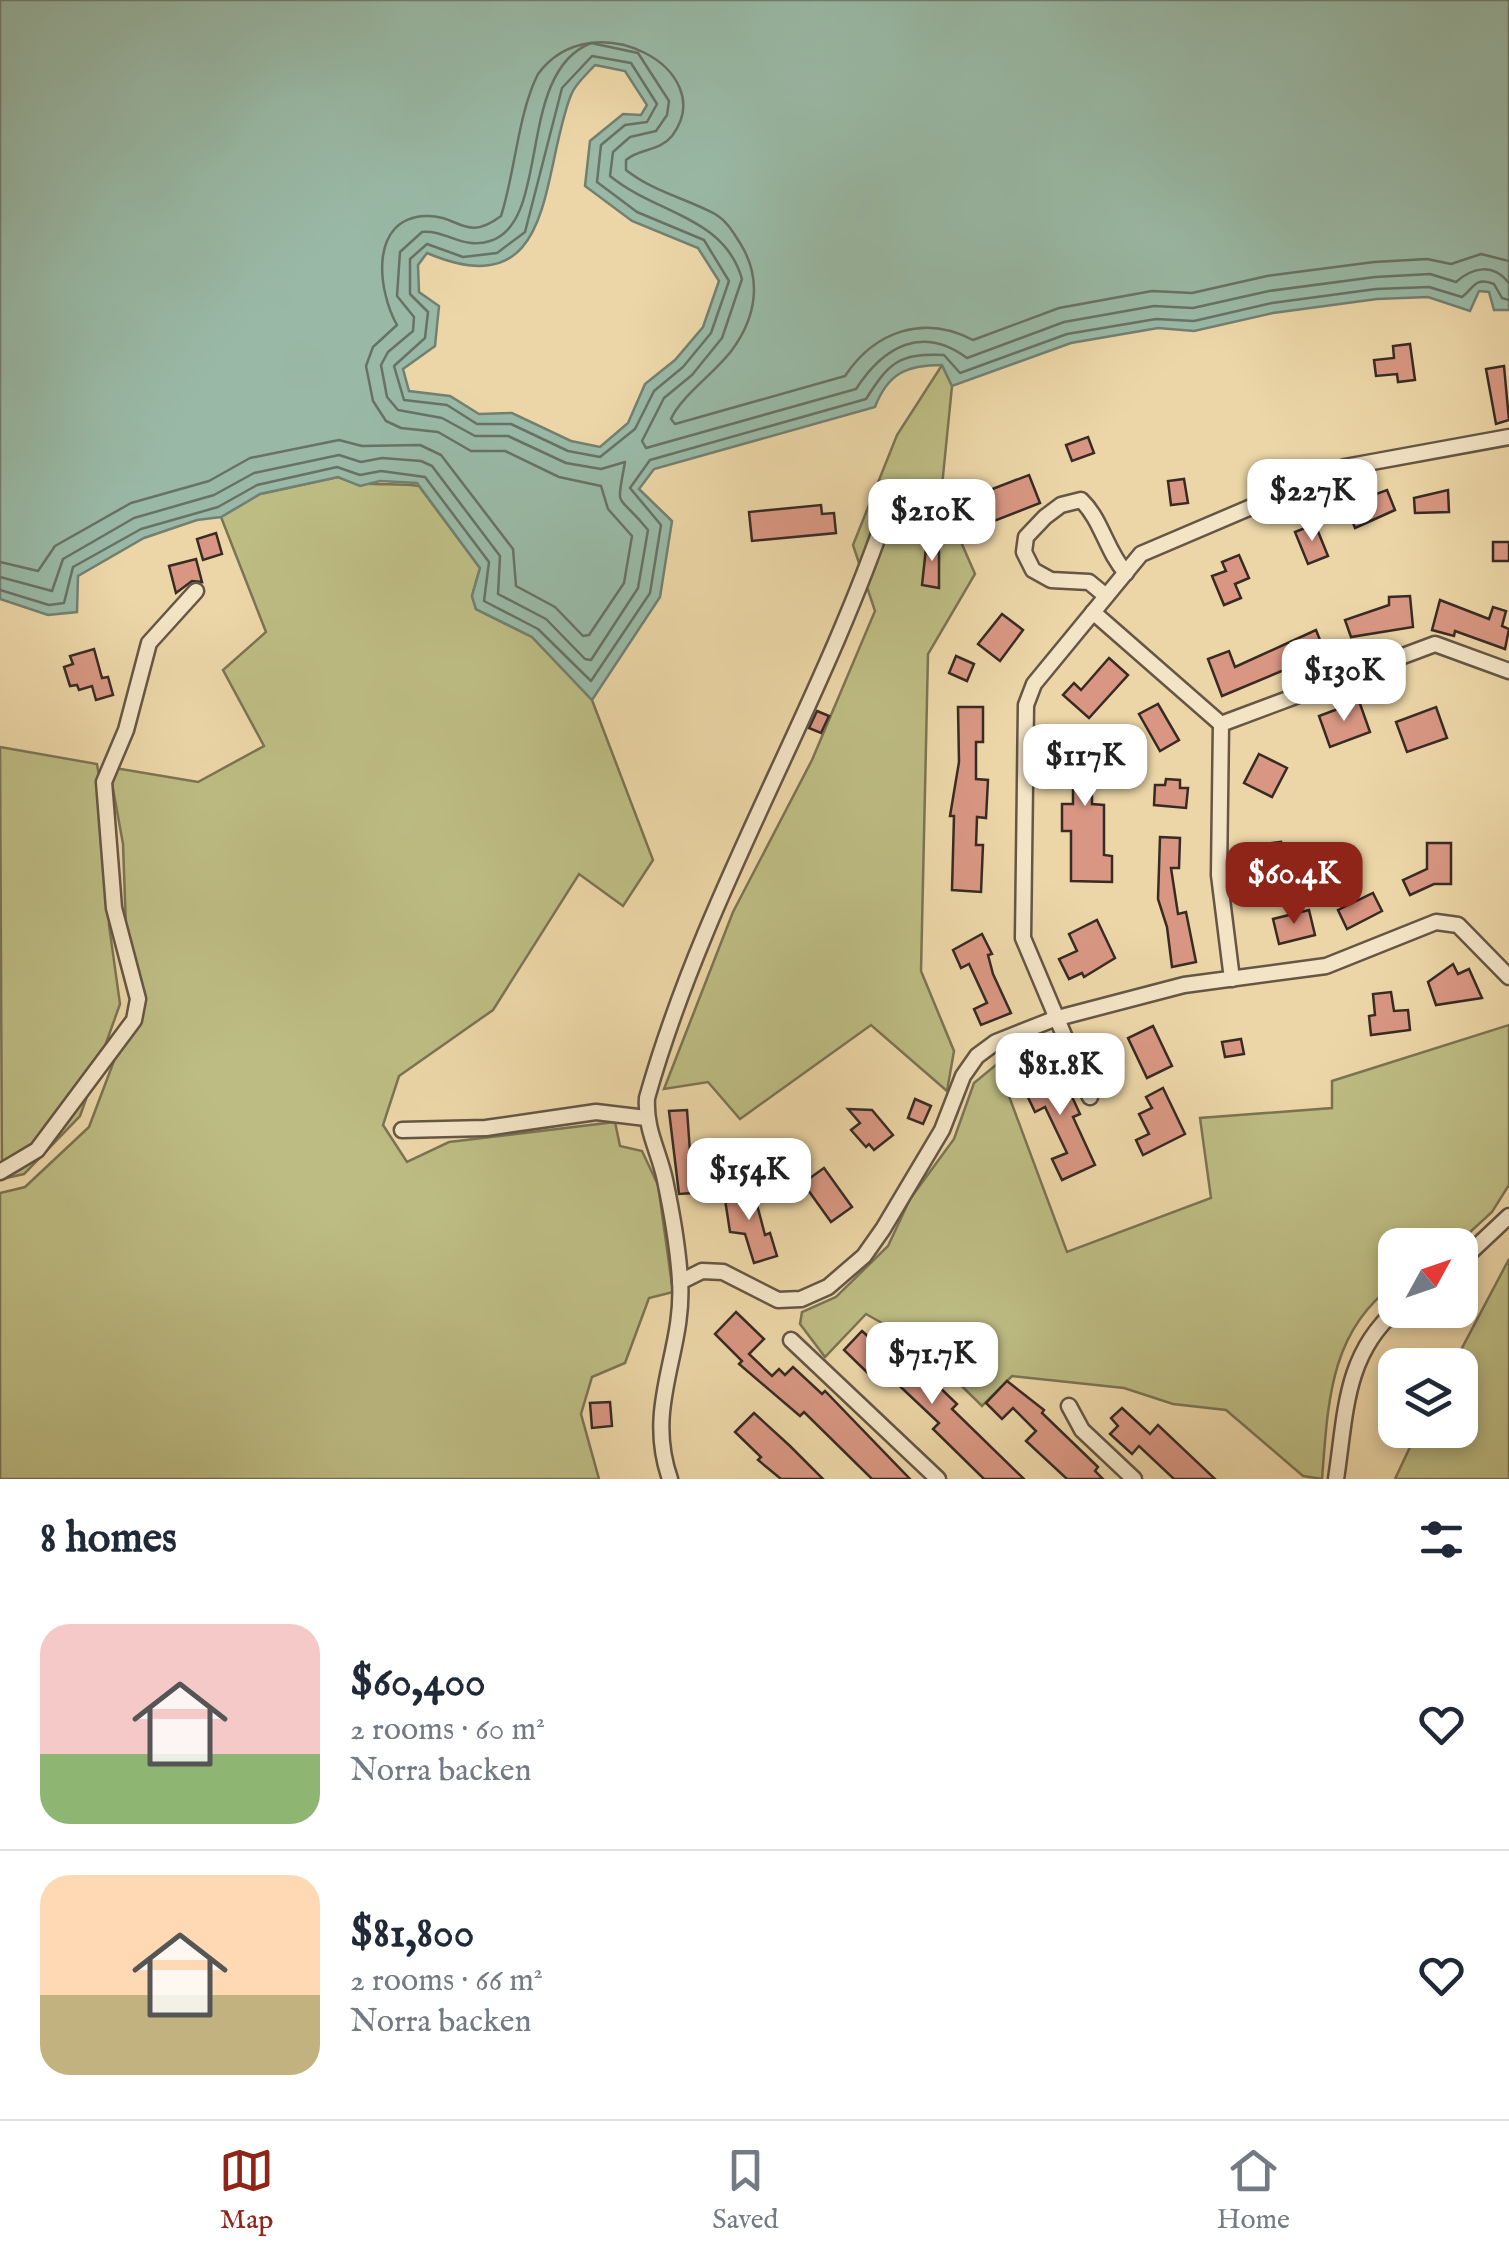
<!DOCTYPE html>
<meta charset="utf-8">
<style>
:root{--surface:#fff;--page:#f2f2f3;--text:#1f2937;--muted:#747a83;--line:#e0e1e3;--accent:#8f2418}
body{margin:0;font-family:"IM FELL English",serif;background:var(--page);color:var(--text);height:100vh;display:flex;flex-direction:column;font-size:38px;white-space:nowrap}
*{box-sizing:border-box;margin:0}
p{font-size:32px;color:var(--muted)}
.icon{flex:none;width:55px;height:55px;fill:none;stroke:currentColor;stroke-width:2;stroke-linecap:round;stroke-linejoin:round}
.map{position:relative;height:1479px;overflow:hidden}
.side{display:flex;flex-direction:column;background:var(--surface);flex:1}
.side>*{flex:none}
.needle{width:65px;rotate:50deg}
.controls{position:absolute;left:1378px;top:1228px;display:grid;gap:20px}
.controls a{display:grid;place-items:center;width:100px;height:100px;border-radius:20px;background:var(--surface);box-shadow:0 5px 15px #0003;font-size:50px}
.price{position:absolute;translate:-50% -85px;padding:0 22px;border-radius:20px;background:#fff;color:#222;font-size:32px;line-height:65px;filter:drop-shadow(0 2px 5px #0008)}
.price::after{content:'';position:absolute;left:50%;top:60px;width:30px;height:22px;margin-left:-15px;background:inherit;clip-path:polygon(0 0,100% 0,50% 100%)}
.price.active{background:var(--accent);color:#fff}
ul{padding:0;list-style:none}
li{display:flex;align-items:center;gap:30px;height:250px;padding:0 40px}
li+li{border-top:2px solid var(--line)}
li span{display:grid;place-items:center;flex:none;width:280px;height:200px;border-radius:30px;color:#555}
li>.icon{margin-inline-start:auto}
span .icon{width:120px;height:120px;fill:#fffc;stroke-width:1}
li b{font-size:42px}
h2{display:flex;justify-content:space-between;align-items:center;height:120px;padding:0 40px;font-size:42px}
.dock{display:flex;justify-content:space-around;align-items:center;height:140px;border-top:2px solid var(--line);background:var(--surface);font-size:28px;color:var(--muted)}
.dock a{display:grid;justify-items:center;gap:5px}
.dock .active{color:var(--accent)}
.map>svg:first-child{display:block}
.green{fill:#bdbc83;stroke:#7a7454;stroke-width:2.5}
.water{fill:#99b9a6;stroke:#728072;stroke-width:2.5;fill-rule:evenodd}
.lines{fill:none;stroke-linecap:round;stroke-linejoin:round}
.shore{stroke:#687265;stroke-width:2.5}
.building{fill:#d99783;stroke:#382b24;stroke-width:2.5}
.street-casing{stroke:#655645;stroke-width:19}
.street{stroke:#f3e4c6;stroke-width:14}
</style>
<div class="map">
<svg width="1509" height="1479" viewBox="0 0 1509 1479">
<rect width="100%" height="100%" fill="#ecd6a7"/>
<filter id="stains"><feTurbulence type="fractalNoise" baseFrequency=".002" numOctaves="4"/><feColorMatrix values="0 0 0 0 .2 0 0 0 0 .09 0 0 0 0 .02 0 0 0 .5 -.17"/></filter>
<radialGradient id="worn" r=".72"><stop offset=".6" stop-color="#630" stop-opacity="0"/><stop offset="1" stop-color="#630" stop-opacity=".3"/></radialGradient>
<g class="green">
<polygon points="942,365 952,386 941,496 975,574 928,654 921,971 954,1051 947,1091 871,1025 740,1119 708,1082 664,1089 733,912 812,760 875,611 853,545 897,435"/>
<path d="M 338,477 C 364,488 391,482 419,486 L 480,568 L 472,596 L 476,609 L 532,637 L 592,700 L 653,860 L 623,906 L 579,874 L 493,1010 L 399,1076 L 383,1125 L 407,1162 L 449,1142 L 615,1122 L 620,1146 L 642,1151 L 658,1185 L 673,1292 L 649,1298 L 625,1363 L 592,1377 L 581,1414 L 599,1479 L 0,1479 L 0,1193 L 25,1187 L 89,1127 L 137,1000 L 126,928 L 123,844 L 109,767 L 198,782 L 264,746 L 223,670 L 266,632 L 221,517 L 260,494 Z"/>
<polygon points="0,747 97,764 109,839 109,925 120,1004 80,1116 24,1174 2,1179"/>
<path d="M 1509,1025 L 1509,1185 L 1492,1212 L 1456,1245 L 1395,1245 L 1395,1284 C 1329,1331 1328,1405 1322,1479 L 1303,1476 L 1226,1410 L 1173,1404 L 1124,1388 L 1012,1376 L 982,1406 L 919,1344 L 866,1314 L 825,1357 L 800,1324 L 802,1312 L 836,1297 L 888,1246 L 910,1199 L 954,1139 L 974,1083 L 997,1064 L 1067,1252 L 1211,1198 L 1200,1118 L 1332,1108 L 1332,1081 Z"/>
<polygon points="1509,1259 1509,1479 1395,1479 1418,1430 1460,1430 1460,1365 1453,1365"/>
</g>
<path class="water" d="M 0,0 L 1509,0 L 1509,310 L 1494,310 L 1489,292 L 1479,291 L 1470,311 L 1428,297 L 1377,299 L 1273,313 L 1194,331 L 1158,328 L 1071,343 L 952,386 L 942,365 C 907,365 888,373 875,407 L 654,469 L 639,489 L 672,521 L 660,597 L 592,700 L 532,637 L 476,609 L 472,596 L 480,568 L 417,483 L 380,481 L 360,486 L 338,477 L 260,494 L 221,517 L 197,520 L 144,538 L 78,576 L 77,612 L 48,615 L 0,599 ZM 595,65 L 625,71 L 647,105 L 641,115 L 623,114 L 590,141 L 585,186 L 632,221 L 698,248 L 719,281 L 703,327 L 675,360 L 645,384 L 628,423 L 600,447 L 571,441 L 512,413 L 479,414 L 450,396 L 409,391 L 403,369 L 435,346 L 439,306 L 419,292 L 418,265 L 427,253 C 557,308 540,174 571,95 C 575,84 587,74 595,65 Z"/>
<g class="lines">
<g class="shore">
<polygon points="592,56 631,63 657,104 647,122 625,125 601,145 597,182 637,212 704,240 729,281 711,333 683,367 654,391 635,429 600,457 568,451 511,424 477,424 447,405 404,400 394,366 425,338 428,312 410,294 410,259 427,244 463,257 497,253 525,232 562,88"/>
<path d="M 0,562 L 38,571 L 55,546 L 131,503 L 209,481 L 250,458 L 339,440 L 362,446 L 420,445 L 441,455 L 513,549 L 516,586 L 555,607 L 583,636 L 589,635 L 624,583 L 632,536 L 608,509 L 601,486 L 559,477 L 505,451 L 471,451 L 438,432 L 401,428 L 386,421 L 373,401 L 366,366 L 373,347 L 397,325 C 378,292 368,218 426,216 C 460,215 465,243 501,216 C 515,173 518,113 538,74 C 592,0 722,70 672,136 C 659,152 640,148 626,160 L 626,170 C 654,192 685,198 715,214 C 727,221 733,232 740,243 C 762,278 757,316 732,350 C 716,372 680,397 671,419 L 675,424 L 845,376 C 875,331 924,314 973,340 L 1059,308 L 1152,291 L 1192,293 L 1267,276 L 1374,262 L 1427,259 L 1451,264 L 1481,254 L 1509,261"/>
<path d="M 0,577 L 52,591 L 63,559 L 134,518 L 214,495 L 254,473 L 339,455 L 361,462 L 382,458 L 421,461 L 432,466 L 500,556 L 498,594 L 546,619 L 585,659 L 591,660 L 638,588 L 648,530 C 616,490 616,513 625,462 L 601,469 L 566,463 L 508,436 L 475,436 L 442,418 L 398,410 L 387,397 L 381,365 L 388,352 L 413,331 L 414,317 L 397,296 L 400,252 L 422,232 C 447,230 463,250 490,241 C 552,222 515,73 591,43 L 638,53 L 669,101 L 667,115 L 656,131 L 630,137 L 613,152 L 610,176 C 656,214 724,216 742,279 L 722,338 L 692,375 L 664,398 L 642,441 L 646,448 L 856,389 C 884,346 922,325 967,358 L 1064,322 L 1154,306 L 1193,308 L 1269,291 L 1375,277 L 1430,274 L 1456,282 C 1473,267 1493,263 1509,283"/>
<path d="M 0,590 L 49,605 L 64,603 L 73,567 L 141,529 L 218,507 L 257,485 L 337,467 L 360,475 L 381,471 L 425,477 L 489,562 L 484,601 L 538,629 L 591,681 L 650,593 L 661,525 L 630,488 L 650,460 L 866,399 C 889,363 898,353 944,355 L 960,373 L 1067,334 L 1156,319 L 1194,321 L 1272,303 L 1376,289 L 1429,287 L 1462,297 C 1474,288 1475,276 1494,284 L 1502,298 L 1509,300"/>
</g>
</g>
<g class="building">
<polygon points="1410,344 1415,380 1398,382 1397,374 1376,376 1374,360 1394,358 1393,346"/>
<polygon points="1504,366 1509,420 1496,424 1486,369"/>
<polygon points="1088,437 1094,453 1072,461 1066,445"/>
<polygon points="1029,475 1040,503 971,530 962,507 984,498 982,493"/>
<polygon points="1184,479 1188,503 1171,505 1168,481"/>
<polygon points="1387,490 1395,510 1355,528 1344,499 1365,491 1368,497"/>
<polygon points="1448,490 1449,512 1415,513 1414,498"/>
<polygon points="821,505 822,514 834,513 836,533 752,541 749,512"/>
<polygon points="1315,524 1328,556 1308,564 1295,532"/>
<polygon points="216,533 222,554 203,560 197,539"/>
<polygon points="927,539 939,540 939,588 922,585"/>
<rect x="1493" y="542" width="16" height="19"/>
<polygon points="1239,555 1249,578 1235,584 1241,598 1224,605 1212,576 1226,571 1222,562"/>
<polygon points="196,559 202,582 192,581 176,593 169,566"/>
<polygon points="1410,596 1413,627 1351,637 1345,620 1389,605 1389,597"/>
<polygon points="1440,600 1489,619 1493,607 1506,611 1502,626 1509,629 1505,649 1455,631 1454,636 1432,630"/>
<polygon points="1002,614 1023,630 1000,661 978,644"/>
<polygon points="1316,630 1325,653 1222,696 1208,659 1229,651 1235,667"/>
<polygon points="94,649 102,678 108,677 113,695 96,700 92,686 79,690 77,685 70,686 64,667 73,664 70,656"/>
<polygon points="956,656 974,664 967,681 949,673"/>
<polygon points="1109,658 1128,675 1089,718 1063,695 1074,683 1081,690"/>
<polygon points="1359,701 1370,732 1330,747 1319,716"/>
<polygon points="1158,704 1179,740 1160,751 1139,714"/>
<polygon points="958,707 983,707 983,742 976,742 976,779 988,780 986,818 977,817 976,845 983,845 981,892 952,890 954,816 950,816 959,762"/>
<polygon points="1436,707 1447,738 1407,752 1396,722"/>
<polygon points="817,711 829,716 821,733 809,728"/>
<polygon points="1073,726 1092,726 1092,742 1104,742 1104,769 1092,769 1092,804 1104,805 1104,855 1112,856 1112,882 1071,881 1071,831 1062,831 1062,804 1073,804 1073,769 1062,769 1062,741 1073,741"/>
<polygon points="1259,754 1287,768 1272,797 1244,783"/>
<polygon points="1166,779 1180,780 1180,788 1188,788 1186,808 1154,805 1155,785 1165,785"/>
<polygon points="1160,837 1180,838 1179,868 1171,868 1178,914 1186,912 1196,962 1172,967 1167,927 1158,899"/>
<polygon points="1281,842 1282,850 1293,848 1299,872 1258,879 1254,855 1267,853 1265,844"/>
<polygon points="1427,843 1451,843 1451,884 1434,884 1410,895 1403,880 1427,869"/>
<polygon points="1373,893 1382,911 1347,929 1338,910"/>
<polygon points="1309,910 1315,935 1279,944 1273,919"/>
<polygon points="1097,920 1115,958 1084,977 1082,973 1069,979 1059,959 1077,951 1069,934"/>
<polygon points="982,934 992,954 988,955 993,974 1011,1013 981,1025 974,1009 987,1003 969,964 961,968 953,950"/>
<polygon points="1453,964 1458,974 1469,969 1482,998 1436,1005 1428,982"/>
<polygon points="1391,992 1394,1011 1408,1010 1410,1030 1371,1035 1369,1016 1375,1015 1373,994"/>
<polygon points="1153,1026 1172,1066 1147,1078 1128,1038"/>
<polygon points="1241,1039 1244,1054 1225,1057 1222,1042"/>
<polygon points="1055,1060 1080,1114 1073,1117 1095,1165 1062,1180 1052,1159 1067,1153 1045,1107 1035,1112 1025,1091 1036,1086 1029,1071"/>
<polygon points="1163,1088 1185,1134 1143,1155 1136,1140 1149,1134 1139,1114 1152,1108 1146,1097"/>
<polygon points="915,1099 931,1106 923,1124 908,1118"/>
<polygon points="848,1109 872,1110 893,1135 874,1150 869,1144 866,1147 851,1130 860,1123"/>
<polygon points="687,1110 693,1193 679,1194 669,1111"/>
<polygon points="824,1168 852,1207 831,1222 803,1183"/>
<polygon points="752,1186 765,1235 770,1233 777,1256 754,1263 745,1234 730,1232 724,1193"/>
<polygon points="736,1312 764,1339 749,1354 772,1376 779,1369 785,1375 793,1367 822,1394 825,1391 910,1479 872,1479 804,1412 800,1416 739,1364 742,1361 715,1334"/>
<polygon points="862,1331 893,1359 896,1356 901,1362 907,1356 957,1404 952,1409 1024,1479 984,1479 933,1429 939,1423 887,1374 878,1383 844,1350"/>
<polygon points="1007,1381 1044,1410 1042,1413 1098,1467 1095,1471 1103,1479 1067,1479 1026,1441 1036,1431 1013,1408 1002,1419 986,1403"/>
<polygon points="610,1402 612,1426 592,1428 590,1403"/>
<polygon points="1122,1408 1150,1434 1158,1425 1215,1479 1174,1479 1139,1446 1132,1454 1110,1434 1118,1426 1111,1418"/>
<polygon points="754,1413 790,1446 823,1479 781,1479 758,1460 761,1457 735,1432"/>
</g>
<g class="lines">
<g class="street-casing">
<g id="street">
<path d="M 1106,596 L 1089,582 L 1051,580 L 1033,570 L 1024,552 L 1026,537 L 1045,517 L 1061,505 L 1081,500 C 1102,520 1106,551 1126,573"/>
<polyline points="1093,612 1221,724"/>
<polyline points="1232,979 1219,875 1221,724 1435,644 1509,671"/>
<polyline points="1090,1097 1023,938 1026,705 1034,684 1141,554 1345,467 1509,437"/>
<polyline points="402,1130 486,1128 596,1112 646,1118"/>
<polyline points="0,1172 37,1150 134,1020 138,999 114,908 104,782 126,730 149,643 196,591"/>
<polyline points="1460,1262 1509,1216"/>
<polyline points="680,1282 702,1271 723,1272 778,1300 801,1299 828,1287 864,1256 883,1229 942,1130 963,1076 977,1056 996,1042 1054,1019 1184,985 1326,966 1436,922 1458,925 1509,977"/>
<polyline points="791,1340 938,1479"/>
<polyline points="1069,1406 1082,1430 1134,1479"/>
<path d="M 670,1479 C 644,1405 685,1352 680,1280 C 678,1248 672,1213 665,1180 C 659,1151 645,1130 647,1098 C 705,892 821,708 889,505"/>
<path d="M 1336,1479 C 1346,1414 1344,1356 1396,1310"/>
</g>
</g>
<use href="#street" class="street"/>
</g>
<rect width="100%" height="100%" filter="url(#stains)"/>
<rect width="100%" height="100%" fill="url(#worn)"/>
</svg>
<div class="controls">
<a><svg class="needle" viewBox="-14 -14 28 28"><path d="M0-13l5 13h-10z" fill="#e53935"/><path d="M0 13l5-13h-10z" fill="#747a83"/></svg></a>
<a><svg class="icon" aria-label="layers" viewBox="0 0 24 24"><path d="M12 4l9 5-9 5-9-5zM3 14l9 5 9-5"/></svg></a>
</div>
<b class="price" style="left:1312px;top:544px">$227K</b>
<b class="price" style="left:932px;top:564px">$210K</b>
<b class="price" style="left:1344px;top:724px">$130K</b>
<b class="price" style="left:1085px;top:809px">$117K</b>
<b class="price active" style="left:1294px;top:927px">$60.4K</b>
<b class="price" style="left:1060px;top:1118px">$81.8K</b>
<b class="price" style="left:749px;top:1223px">$154K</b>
<b class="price" style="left:932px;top:1407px">$71.7K</b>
</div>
<section class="side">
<h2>8 homes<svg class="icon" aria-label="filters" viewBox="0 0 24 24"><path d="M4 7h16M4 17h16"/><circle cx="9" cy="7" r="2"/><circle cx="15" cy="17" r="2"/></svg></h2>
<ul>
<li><span style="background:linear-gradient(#f6c9c9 65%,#8fb573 0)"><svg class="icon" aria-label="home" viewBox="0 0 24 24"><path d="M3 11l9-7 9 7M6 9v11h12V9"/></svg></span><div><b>$60,400</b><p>2 rooms · 60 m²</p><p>Norra backen</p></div><svg class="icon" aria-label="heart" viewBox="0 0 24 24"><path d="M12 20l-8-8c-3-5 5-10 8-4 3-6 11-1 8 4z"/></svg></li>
<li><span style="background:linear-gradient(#ffd9b3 60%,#c2b280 0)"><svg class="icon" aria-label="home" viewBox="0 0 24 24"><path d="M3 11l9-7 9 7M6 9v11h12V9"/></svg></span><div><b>$81,800</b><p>2 rooms · 66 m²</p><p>Norra backen</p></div><svg class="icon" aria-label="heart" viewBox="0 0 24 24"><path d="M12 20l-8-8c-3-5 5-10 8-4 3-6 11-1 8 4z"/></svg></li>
</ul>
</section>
<nav class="dock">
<a class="active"><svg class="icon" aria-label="map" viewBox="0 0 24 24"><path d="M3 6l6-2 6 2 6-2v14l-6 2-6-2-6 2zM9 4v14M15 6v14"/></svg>Map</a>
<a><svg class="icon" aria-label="saved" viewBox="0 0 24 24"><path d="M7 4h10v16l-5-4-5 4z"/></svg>Saved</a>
<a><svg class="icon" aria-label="home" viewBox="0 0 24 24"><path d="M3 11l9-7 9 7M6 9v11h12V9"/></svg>Home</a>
</nav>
